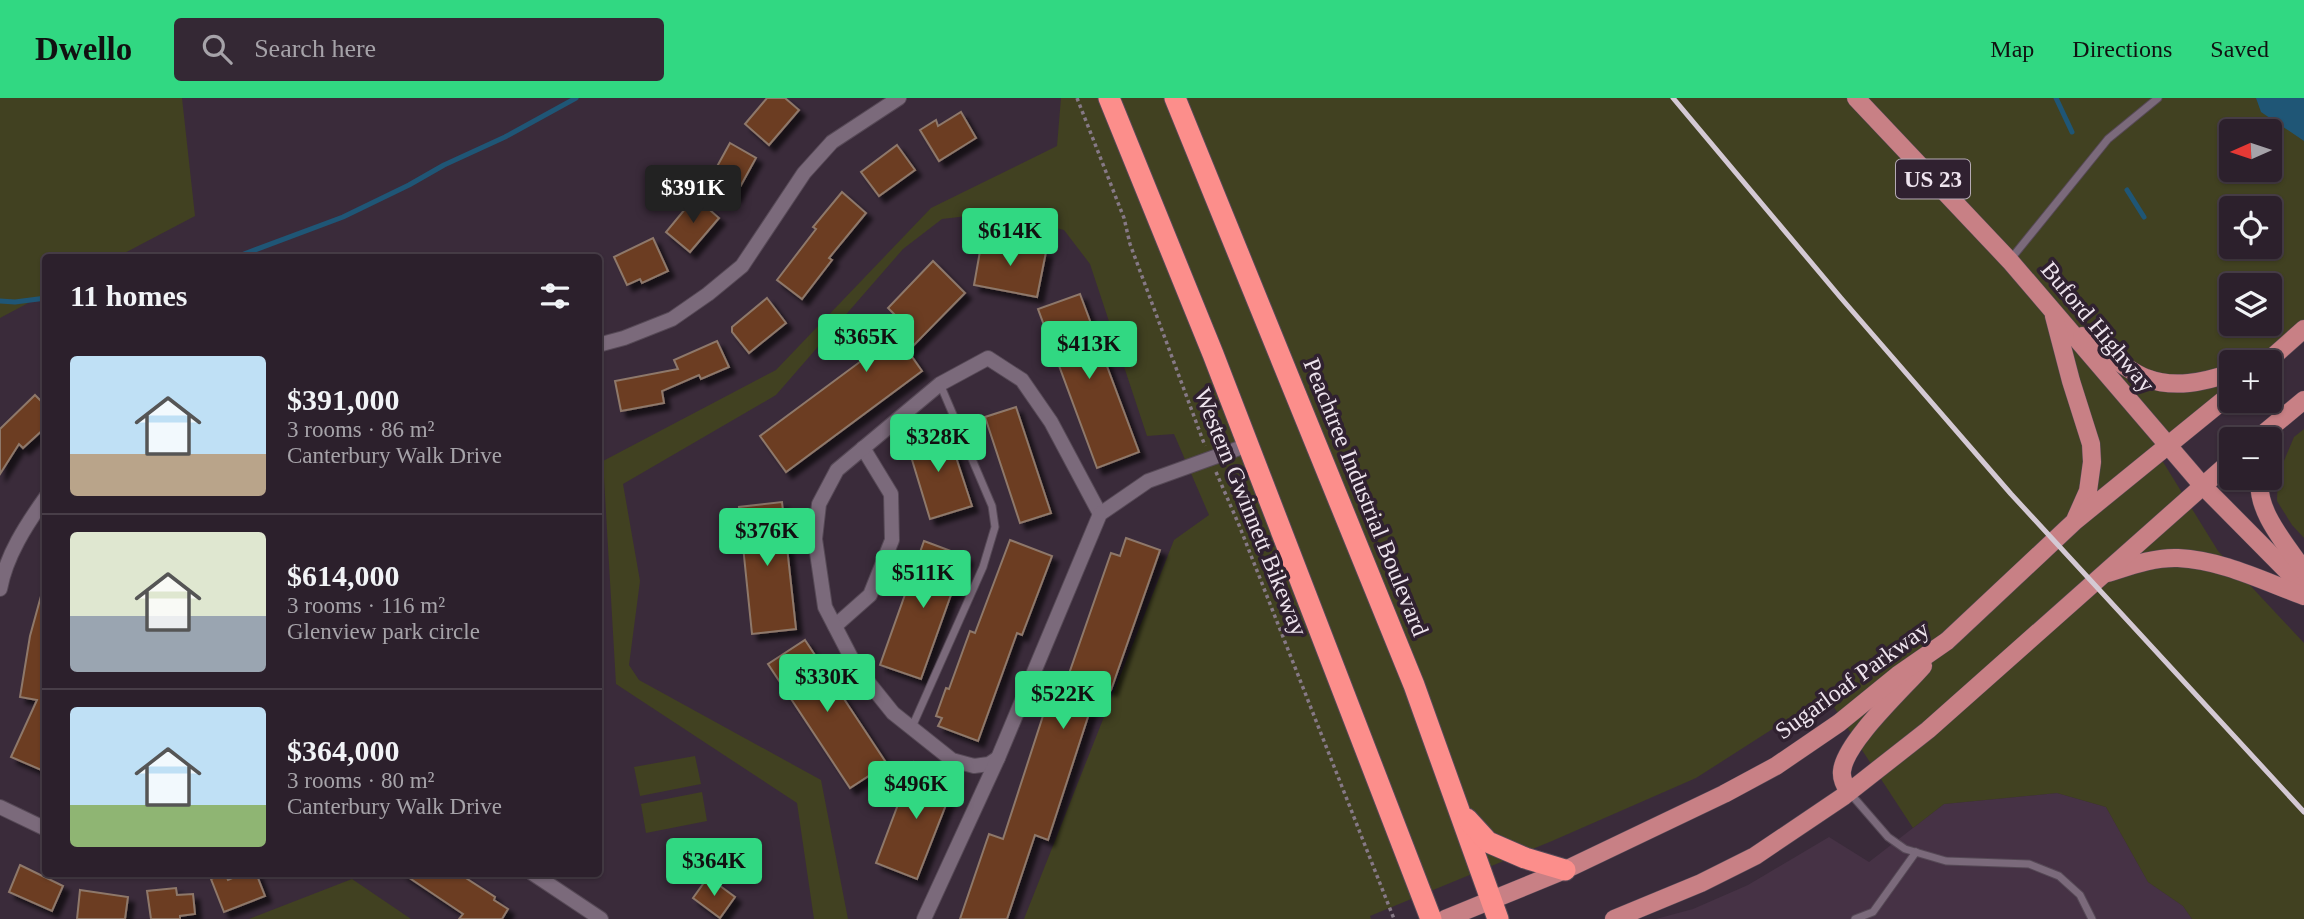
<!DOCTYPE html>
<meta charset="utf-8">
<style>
:root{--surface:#2c202c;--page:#342834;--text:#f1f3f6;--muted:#a6a3a9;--line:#483e48;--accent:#31d882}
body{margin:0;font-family:Georgia,serif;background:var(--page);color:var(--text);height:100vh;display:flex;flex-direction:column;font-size:26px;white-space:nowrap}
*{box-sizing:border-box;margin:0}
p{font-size:23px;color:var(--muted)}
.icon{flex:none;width:38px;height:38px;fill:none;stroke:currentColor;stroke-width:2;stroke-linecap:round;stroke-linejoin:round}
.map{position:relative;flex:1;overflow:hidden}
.details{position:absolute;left:42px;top:156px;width:560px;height:623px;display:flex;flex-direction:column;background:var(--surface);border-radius:7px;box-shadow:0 2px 5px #0004,0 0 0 2px var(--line)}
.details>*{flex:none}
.needle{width:46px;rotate:267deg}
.fabs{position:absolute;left:2219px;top:21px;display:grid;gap:14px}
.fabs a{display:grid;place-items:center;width:63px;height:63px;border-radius:7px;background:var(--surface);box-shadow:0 2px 5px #0004,0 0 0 2px var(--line);font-size:35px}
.price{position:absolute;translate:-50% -60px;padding:0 16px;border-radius:7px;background:var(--accent);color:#111;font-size:23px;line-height:46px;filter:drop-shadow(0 2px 4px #0008)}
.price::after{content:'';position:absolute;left:50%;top:42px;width:21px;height:16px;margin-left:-10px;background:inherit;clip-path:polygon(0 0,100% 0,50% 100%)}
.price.selected{background:#222;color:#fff}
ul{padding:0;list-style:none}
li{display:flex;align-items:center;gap:21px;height:175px;padding:0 28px}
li+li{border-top:2px solid var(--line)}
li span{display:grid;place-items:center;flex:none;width:196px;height:140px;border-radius:7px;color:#555}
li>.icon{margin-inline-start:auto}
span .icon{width:84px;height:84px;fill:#fffc;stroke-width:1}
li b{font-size:30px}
h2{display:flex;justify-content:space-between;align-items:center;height:84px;padding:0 28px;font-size:30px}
header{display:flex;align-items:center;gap:42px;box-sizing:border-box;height:98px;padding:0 35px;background:var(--accent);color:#111}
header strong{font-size:33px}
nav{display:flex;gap:38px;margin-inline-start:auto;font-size:24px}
.search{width:490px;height:63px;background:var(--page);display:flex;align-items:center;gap:18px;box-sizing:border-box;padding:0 24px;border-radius:7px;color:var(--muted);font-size:26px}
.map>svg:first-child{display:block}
.built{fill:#463245}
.green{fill:#414121;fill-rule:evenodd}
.water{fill:#1f5676}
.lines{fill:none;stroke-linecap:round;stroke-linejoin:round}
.stream{stroke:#1f5676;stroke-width:5}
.building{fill:#6c3e20;stroke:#8e786b;stroke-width:2;filter:url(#shadow)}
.lane-casing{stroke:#564956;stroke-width:9}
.street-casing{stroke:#564956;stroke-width:16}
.primary-casing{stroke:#564956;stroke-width:19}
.highway-casing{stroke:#564956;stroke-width:23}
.path{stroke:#867986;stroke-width:3.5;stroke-dasharray:3.5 3.5;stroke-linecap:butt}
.lane{stroke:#7b6a7b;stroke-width:7}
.street{stroke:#7b6a7b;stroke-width:14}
.primary{stroke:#c88085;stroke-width:18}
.highway{stroke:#fc8e8b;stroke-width:21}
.rail{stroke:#d4c9d4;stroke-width:5}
.labels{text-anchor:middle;stroke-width:7;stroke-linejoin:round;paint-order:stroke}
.shield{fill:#302130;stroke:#b5aab5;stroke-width:2}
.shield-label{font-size:23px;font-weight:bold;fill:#eee4ee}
.street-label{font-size:24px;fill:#eee4ee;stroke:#302130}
</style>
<header>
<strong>Dwello</strong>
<div class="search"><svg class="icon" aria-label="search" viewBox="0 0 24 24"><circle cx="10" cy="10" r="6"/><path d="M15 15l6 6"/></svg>Search here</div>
<nav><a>Map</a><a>Directions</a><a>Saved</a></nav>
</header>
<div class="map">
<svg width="2304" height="821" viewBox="0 0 2304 821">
<defs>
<filter id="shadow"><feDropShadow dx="6" dy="6" stdDeviation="2" flood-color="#0009"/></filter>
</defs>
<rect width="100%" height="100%" fill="#3a2b3a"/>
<polygon class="built" points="2057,695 2106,709 2148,784 2183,808 2192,821 1656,821 1693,811 1748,787 1829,739 1869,764 1944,706"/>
<g class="green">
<polygon points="0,0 182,0 195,118 117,159 46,159 45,196 0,220"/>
<path d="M 1061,0 L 2304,0 L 2304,239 L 2270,264 L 2231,264 L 2231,299 L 2160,359 L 2218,453 L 2304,545 L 2304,821 L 2192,821 L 2183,808 L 2148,784 L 2106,709 L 2057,695 L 1944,706 L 1913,730 L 1826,597 L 1696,680 L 1552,743 L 1370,818 L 1371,821 L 1024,821 L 1174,442 L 1209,417 L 1174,336 L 1147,338 L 1090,166 L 1064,132 L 993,115 L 942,121 L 903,151 L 776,297 L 623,386 L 640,483 L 629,567 L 639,582 L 821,682 L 848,821 L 814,821 L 797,705 L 616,586 L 603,363 L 776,272 L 931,110 L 1057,48 ZM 2231,33 L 2270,33 L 2270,72 L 2231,72 ZM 2231,110 L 2270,110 L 2270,149 L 2231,149 ZM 2231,187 L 2270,187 L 2270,226 L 2231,226 Z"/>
<polygon points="2304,331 2304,440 2292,427 2277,403 2278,377 2294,339"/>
<polygon points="695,658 701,686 640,698 634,669"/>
<polygon points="702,694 707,723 646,735 641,706"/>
<polygon points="352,781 411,821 249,821"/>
</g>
<polygon class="water" points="2256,0 2304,0 2304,43 2261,14"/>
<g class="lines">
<g class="stream">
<polyline points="2056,0 2072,34"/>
<polyline points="2127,92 2144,119"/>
<polyline points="236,159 343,119 409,87 444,67 505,39 576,0"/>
<polyline points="0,203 15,204 46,200"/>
</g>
</g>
<g class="building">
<polygon points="767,0 785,0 799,12 769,47 745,26"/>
<polygon points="961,14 976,40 939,63 920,32 936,22 938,28"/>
<polygon points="730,45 756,60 735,98 709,83"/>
<polygon points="897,47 915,72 879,98 861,74"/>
<polygon points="842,94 866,115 829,160 832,162 802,201 777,182 816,131 813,129"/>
<polygon points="695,99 719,120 690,154 666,134"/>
<polygon points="653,140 668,173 642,185 640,181 627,187 614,159"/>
<polygon points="982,142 1046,154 1037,199 974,187"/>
<polygon points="933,163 965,195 908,253 922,273 786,374 760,338 907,229 888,210"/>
<polygon points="1080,196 1139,354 1097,370 1038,211"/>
<polygon points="767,200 786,225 749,255 732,234 732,229"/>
<polygon points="717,243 729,269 701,281 699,277 662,293 664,305 621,313 615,283 678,271 674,262"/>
<polygon points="35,297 46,308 46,329 23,350 19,346 0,376 0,331"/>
<polygon points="1016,309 1051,415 1020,425 985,319"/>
<polygon points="942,331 947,349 952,347 972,408 930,421 906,342"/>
<polygon points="782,404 796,531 752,536 739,409"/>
<polygon points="1126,440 1160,452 1111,592 1098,588 1048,742 1035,737 1007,821 960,821 989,736 1003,741 1053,587 1064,590 1111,455 1120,458"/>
<polygon points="1010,442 1052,458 1022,537 1017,535 978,643 938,628 942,620 936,618 946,590 949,591 970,533 975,535"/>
<polygon points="924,443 967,459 955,495 952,494 921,581 880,567"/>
<polygon points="41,498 46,498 46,604 41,623 46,625 46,674 11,659 37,602 20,599 30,538"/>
<polygon points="805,542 887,666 850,690 768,566"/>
<polygon points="914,664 956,681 917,781 876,765"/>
<polygon points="20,767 63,788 52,813 9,794"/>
<polygon points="225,775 228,782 244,775 256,775 265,798 224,814 211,781"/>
<polygon points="402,775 458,775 495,799 494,802 508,811 502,821 459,821 463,816"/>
<polygon points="708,779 735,799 720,820 693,800"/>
<polygon points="176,790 177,797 193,796 195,816 180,818 180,821 151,821 147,793"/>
<polygon points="80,792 128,799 125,821 77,821"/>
</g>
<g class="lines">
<g class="lane-casing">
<g id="lane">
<polyline points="2010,162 2108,41 2158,0"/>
<polyline points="912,629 983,469 995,429 992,408 940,286"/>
<polyline points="1849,694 1888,739 1905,751 1946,763 2029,766 2059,778 2080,797 2092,821"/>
<polyline points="1855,821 1873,814 1916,754"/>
</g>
</g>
<g class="street-casing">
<g id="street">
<polyline points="598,247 624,240 672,221 708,196 742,168 804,75 832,44 899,0"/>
<path d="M 0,491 C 6,458 26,427 46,399"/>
<polyline points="835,528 870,497 892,442 891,396 863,350"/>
<polyline points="998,660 989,666 974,668 952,662 893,615 856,569 825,509 815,441 819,406 837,372 940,286 988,260 1022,282 1051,324 1100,416"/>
<polyline points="0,709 46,731"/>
<polyline points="532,775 601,821"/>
<polyline points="924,821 998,660 1100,416 1148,383 1248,347"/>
</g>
</g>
<g class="primary-casing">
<g id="primary">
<polyline points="1856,0 2010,163 2202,387 2304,490"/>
<polyline points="2054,218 2071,283 2091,346 2092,364 2088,393 2076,420"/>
<path d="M 2082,238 C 2098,249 2129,274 2146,280 C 2174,291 2204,284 2231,275"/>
<polyline points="2267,264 2304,231"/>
<polyline points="2257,341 2304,302"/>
<path d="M 2260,380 C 2255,413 2287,447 2304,473"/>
<path d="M 2108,475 C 2130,468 2154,459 2178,460 C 2222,462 2263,483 2304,498"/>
<path d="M 1849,694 C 1845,688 1841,681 1842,673 C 1845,644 1903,591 1923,568"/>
<polyline points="1445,821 1565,772 1724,696 1776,668 1839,625 1898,577 1947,543 2075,423 2231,296"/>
<polyline points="1614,821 1701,785 1755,758 1844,698 1928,632 2231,363"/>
</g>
</g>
<g class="highway-casing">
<g id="highway">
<polyline points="1109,0 1213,256 1431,821"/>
<polyline points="1175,0 1414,587 1498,821"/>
<polyline points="1467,721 1488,744 1525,760 1565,772"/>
</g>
</g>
<g class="path">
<polyline points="1077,0 1124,120 1130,146 1205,348"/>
<polyline points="1216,374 1239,427 1394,821"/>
</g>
<use href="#lane" class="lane"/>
<use href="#street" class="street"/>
<use href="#primary" class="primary"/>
<use href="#highway" class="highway"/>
<polyline class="rail" points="1673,0 1841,200 2011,396 2304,714"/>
</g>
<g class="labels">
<rect class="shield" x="1896" y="61.5" width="74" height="39" rx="5"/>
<g class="shield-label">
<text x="1933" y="89">US 23</text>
</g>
<g class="street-label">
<text transform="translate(2098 229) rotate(50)" y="8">Buford Highway</text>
<text transform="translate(1366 399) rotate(68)" y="8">Peachtree Industrial Boulevard</text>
<text transform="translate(1251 414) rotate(68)" y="8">Western Gwinnett Bikeway</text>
<text transform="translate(1852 582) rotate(-36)" y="8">Sugarloaf Parkway</text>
</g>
</g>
</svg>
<div class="fabs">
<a><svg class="needle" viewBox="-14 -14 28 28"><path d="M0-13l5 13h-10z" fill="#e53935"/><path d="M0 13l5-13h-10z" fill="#a6a3a9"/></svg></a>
<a><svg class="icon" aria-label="locate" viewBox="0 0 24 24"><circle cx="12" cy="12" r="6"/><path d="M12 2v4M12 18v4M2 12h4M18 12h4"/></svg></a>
<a><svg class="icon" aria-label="layers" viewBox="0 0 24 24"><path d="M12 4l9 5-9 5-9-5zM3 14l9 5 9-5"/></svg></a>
<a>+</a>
<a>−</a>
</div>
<b class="price selected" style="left:693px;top:127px">$391K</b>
<b class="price" style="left:1010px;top:170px">$614K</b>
<b class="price" style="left:866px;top:276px">$365K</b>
<b class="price" style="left:1089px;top:283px">$413K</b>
<b class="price" style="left:938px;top:376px">$328K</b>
<b class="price" style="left:767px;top:470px">$376K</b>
<b class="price" style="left:923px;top:512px">$511K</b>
<b class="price" style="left:827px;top:616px">$330K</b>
<b class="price" style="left:1063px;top:633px">$522K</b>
<b class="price" style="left:916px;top:723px">$496K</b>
<b class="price" style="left:714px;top:800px">$364K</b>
<section class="details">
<h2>11 homes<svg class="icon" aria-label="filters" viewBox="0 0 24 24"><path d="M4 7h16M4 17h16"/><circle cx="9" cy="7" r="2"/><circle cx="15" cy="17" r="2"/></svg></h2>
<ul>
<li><span style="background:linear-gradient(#bfe0f5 70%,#b9a48a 0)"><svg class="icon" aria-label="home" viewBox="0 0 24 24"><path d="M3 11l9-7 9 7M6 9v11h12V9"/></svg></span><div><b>$391,000</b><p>3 rooms · 86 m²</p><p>Canterbury Walk Drive</p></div></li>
<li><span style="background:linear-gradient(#dfe7d0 60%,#9aa5b1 0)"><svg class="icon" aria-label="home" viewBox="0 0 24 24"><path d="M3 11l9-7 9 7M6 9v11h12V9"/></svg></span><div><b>$614,000</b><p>3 rooms · 116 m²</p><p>Glenview park circle</p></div></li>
<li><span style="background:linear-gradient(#bfe0f5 70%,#8fb573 0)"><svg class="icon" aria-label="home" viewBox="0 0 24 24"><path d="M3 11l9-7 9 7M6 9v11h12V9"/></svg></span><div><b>$364,000</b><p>3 rooms · 80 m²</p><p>Canterbury Walk Drive</p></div></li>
</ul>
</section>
</div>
